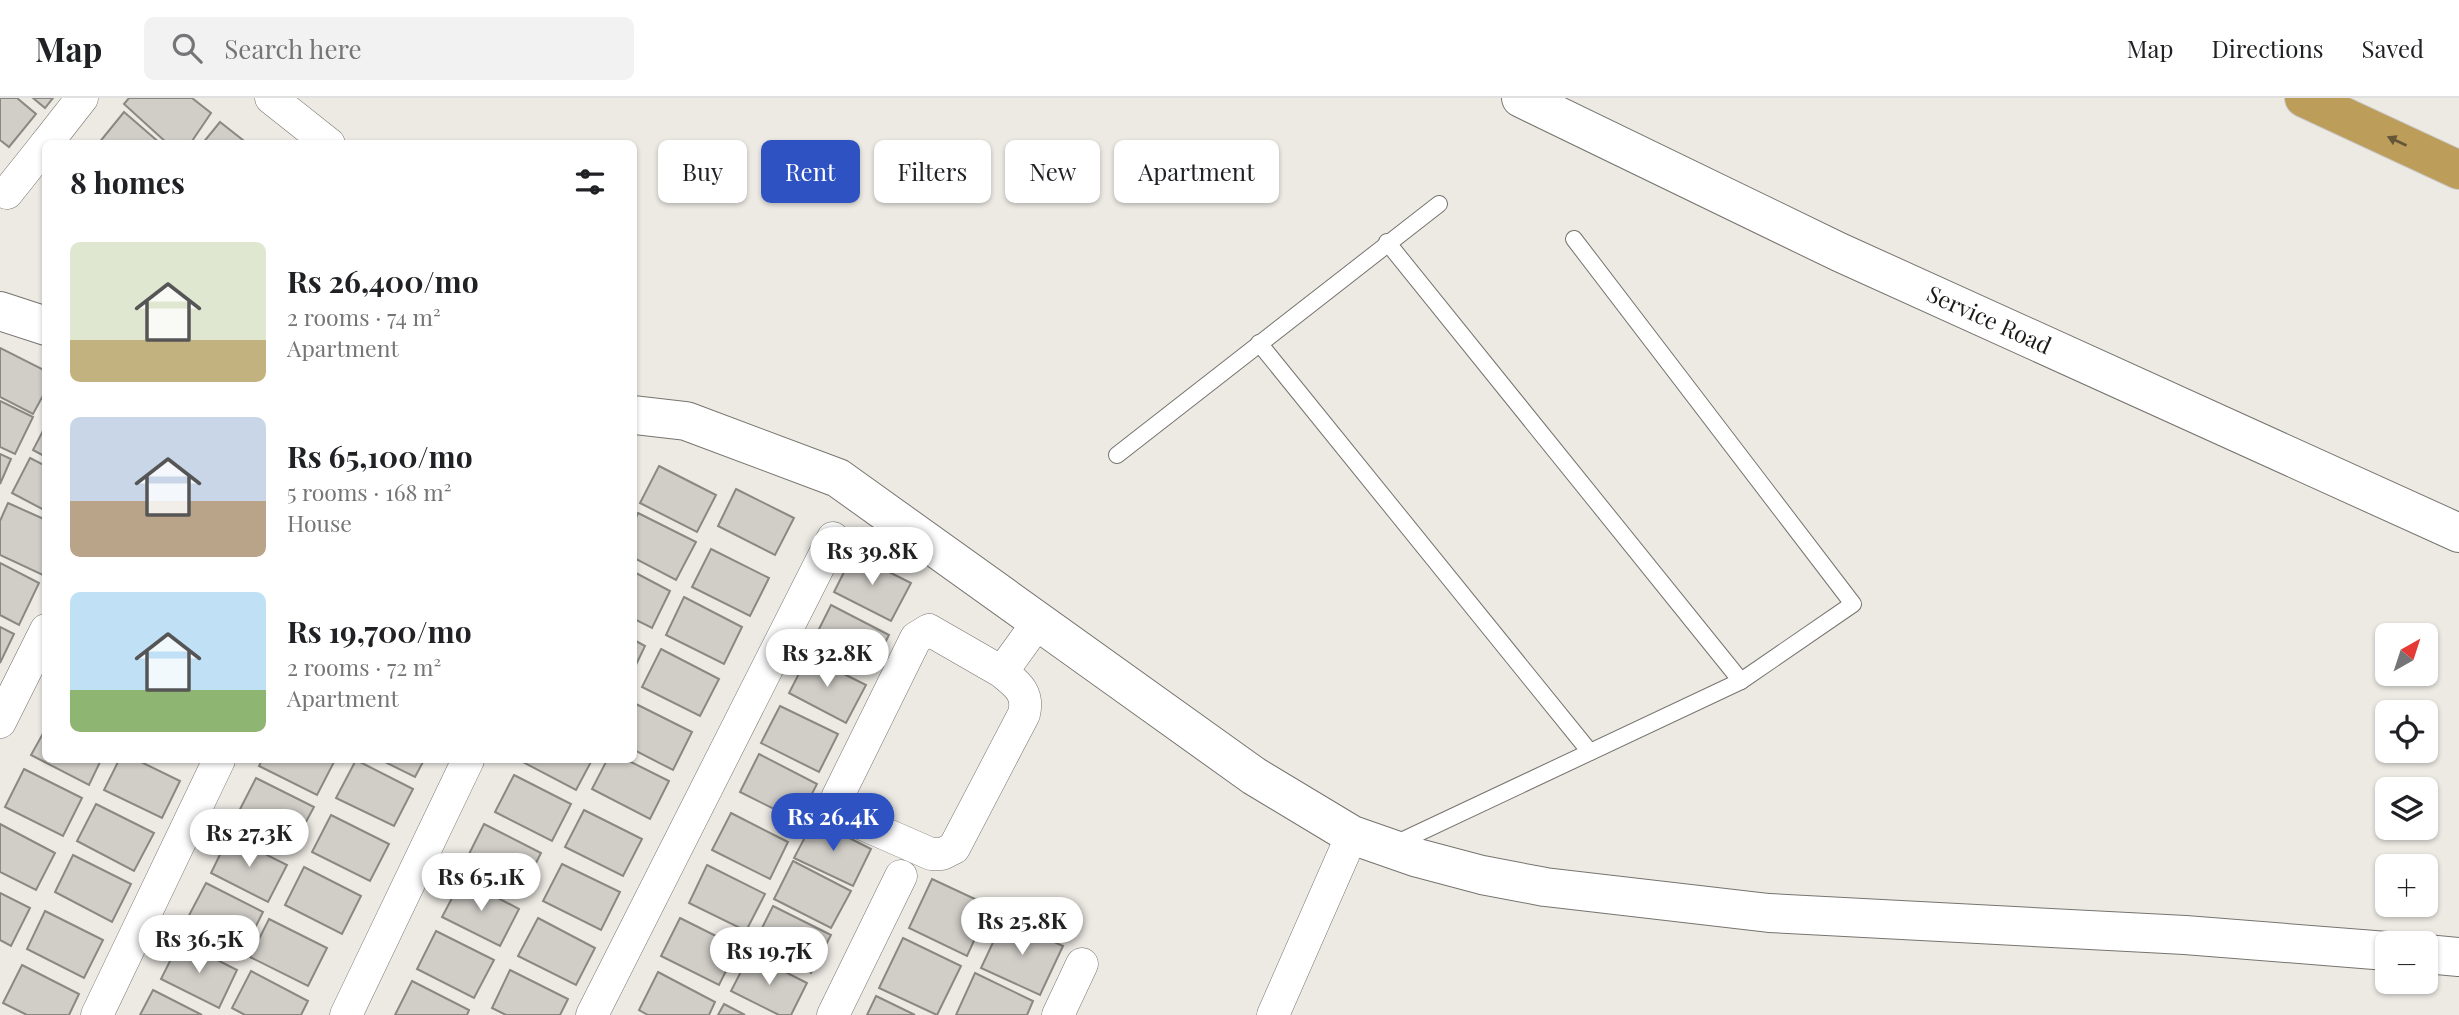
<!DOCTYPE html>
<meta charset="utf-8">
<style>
:root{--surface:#fff;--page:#f2f2f2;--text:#202124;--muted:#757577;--line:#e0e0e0;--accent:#2e52c2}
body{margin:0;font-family:"Playfair Display",serif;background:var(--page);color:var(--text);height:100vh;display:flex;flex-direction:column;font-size:26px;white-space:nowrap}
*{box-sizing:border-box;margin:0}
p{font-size:23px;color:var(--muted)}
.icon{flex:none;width:38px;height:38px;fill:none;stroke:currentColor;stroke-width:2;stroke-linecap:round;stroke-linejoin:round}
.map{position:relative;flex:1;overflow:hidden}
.sheet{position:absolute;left:42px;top:42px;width:595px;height:623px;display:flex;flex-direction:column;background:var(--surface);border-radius:10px;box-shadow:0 2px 5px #0004}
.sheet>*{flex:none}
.hud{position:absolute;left:658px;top:42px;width:665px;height:63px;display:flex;gap:14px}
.needle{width:46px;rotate:39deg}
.tools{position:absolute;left:2375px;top:525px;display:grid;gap:14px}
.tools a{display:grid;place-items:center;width:63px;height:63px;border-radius:10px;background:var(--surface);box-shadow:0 2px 5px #0004;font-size:35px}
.price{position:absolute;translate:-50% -60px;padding:0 16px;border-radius:24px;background:#fff;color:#222;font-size:23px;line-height:46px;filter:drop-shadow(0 2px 4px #0008)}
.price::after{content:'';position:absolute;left:50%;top:42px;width:21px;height:16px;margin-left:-10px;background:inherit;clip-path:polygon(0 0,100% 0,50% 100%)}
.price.active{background:var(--accent);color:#fff}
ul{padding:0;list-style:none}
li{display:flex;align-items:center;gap:21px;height:175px;padding:0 28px}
li span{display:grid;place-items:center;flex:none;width:196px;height:140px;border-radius:10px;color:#555}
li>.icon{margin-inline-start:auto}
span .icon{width:84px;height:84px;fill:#fffc;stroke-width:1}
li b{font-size:30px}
h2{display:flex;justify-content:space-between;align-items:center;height:84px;padding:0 28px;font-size:30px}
.tag{padding:0 24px;border-radius:10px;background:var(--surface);box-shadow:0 2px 5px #0004;font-size:24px;line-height:63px}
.tag.active{background:var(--accent);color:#fff}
header{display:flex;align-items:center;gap:42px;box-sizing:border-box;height:98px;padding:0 35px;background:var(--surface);border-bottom:2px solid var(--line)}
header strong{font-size:33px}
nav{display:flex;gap:38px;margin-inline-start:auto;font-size:24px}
.search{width:490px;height:63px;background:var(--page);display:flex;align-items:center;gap:18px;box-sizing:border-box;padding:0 24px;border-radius:10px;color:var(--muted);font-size:26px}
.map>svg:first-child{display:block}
.building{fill:#d1cec8;stroke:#8a8882;stroke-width:2}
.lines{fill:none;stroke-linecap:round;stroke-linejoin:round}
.service-casing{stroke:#77746f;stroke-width:18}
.minor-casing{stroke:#77746f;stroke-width:33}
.tertiary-casing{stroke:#77746f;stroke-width:40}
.secondary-casing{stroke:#77746f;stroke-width:40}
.motorway-casing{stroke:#c9c8c8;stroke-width:40}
.service{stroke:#fff;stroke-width:16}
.minor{stroke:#fff;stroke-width:32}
.tertiary{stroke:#fff;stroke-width:38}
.secondary{stroke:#fff;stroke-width:38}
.motorway{stroke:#bc9e5a;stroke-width:38}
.oneway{fill:#645636}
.labels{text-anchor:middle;stroke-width:5;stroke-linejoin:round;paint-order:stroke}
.street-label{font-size:23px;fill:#1c1b19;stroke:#faf7f2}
</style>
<header>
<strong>Map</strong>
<div class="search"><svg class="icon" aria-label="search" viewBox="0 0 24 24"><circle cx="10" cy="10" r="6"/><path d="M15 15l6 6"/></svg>Search here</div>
<nav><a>Map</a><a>Directions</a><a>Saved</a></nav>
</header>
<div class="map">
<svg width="2459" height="917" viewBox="0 0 2459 917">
<rect width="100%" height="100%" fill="#edeae4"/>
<g class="building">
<polygon points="0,0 17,0 36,16 9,49 0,42"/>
<polygon points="33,0 53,0 45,10"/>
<polygon points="129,0 192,0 211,15 190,46 168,46 124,6"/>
<polygon points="124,14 161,46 98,46"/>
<polygon points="220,24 248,46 202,46"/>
<polygon points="0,250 46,273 46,292 33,316 0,299"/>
<polygon points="0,303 33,319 15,356 0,349"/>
<polygon points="46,327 46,359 33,352"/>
<polygon points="0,356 11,361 0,386"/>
<polygon points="30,360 46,368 46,413 12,395"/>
<polygon points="659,368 716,397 697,434 640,405"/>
<polygon points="736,391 794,420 775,457 718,428"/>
<polygon points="8,405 46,422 45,478 0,457 0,423"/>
<polygon points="638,415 696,444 676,482 634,460 634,424"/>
<polygon points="711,451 769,480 750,518 692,489"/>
<polygon points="853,456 911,485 891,523 834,494"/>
<polygon points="0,465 39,485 19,527 0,517"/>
<polygon points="634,474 670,493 652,530 634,521"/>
<polygon points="684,499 742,529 724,566 666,537"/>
<polygon points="831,507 889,537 870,574 812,545"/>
<polygon points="0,529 14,536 0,565"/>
<polygon points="634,542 645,548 634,571"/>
<polygon points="661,551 719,581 700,618 642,589"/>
<polygon points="808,558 866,587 846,625 789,595"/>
<polygon points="634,605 692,634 673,672 634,652"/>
<polygon points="780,608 838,636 819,674 761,645"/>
<polygon points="46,630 46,662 101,662 89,687 31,657"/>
<polygon points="759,656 817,686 798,723 740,694"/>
<polygon points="119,662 137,662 180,683 162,720 104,692"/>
<polygon points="262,662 335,662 317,697 259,668"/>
<polygon points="356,662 413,691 394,728 336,700"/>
<polygon points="381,662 424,662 415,679"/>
<polygon points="519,662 592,662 576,692"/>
<polygon points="607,662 627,662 669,683 650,721 592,691"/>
<polygon points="24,671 82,700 63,738 5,709"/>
<polygon points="514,677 571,706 552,743 495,714"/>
<polygon points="256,680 314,709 294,746 237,717"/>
<polygon points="96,706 154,735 134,773 77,743"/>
<polygon points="584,712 642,741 623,778 565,749"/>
<polygon points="731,715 788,744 770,781 712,752"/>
<polygon points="331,717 389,746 370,783 312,754"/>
<polygon points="814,722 871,751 853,788 794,760"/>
<polygon points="0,726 55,755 36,792 0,774"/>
<polygon points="484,726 541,755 522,793 465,764"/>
<polygon points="229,738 287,767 268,804 211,775"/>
<polygon points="73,757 131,786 112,824 55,794"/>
<polygon points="793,763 851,793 831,830 774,801"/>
<polygon points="562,766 620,794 601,832 543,803"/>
<polygon points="707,767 765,796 746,833 689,805"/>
<polygon points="304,769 361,798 342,836 285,807"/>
<polygon points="462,781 519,811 500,848 442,819"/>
<polygon points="932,781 990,808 967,858 909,830"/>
<polygon points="206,785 263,814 244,852 186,823"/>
<polygon points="0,795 30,810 11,848 0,842"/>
<polygon points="773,808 831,837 811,875 754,846"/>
<polygon points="45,813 103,842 84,880 27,851"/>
<polygon points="538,820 595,850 576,887 518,858"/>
<polygon points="680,820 738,849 719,887 661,858"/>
<polygon points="269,821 327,850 308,888 250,859"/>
<polygon points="1004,821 1063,848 1040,897 981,870"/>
<polygon points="436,833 494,862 474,900 417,871"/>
<polygon points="903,840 961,868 937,917 879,890"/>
<polygon points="180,843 237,872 219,910 161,881"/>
<polygon points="750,856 807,885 791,917 779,917 731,893"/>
<polygon points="22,867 79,896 69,917 27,917 3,905"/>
<polygon points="510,872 568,901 560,917 506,917 492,910"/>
<polygon points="251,873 308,903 301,917 245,917 232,910"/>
<polygon points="658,874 715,904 709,917 648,917 639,912"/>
<polygon points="975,875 1033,903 1027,917 956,917"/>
<polygon points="412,883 469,912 467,917 395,917"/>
<polygon points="153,892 202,917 140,917"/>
<polygon points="876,898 915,917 867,917"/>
<polygon points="724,906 745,917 718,917"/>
</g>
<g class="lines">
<g class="service-casing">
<g id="service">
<polyline points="1387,144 1741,583"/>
<polyline points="1259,245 1590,654"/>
<polyline points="1117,357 1439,106"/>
<polyline points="1395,746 1741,583 1853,506 1574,141"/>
</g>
</g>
<g class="minor-casing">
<g id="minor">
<polyline points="271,0 329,46"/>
<polyline points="46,46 82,0"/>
<polyline points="7,95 46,46"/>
<path d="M 1002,574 L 929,532 L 916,540 L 837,700 L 840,712 L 849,720 L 931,756 L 942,756 L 954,750 L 1024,616 C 1029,595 1018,587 1002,574 L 1038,524"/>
<polyline points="0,624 46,532"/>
<polyline points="97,917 219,662"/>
<polyline points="346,917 468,662"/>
<polyline points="592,917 833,440"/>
<polyline points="833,917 901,778"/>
<polyline points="1058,917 1082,866"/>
<polyline points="1273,917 1352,737"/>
</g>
</g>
<g class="tertiary-casing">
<g id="tertiary">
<polyline points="0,213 46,228"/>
<polyline points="634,317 686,323 838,380 1254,678 1352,737 1418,760 1482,777 1545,789 1769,815 2185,837 2387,853"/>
<polyline points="2426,856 2459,859"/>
</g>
</g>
<g class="secondary-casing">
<g id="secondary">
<path id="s1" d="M 1521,0 L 1839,154 L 2459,435"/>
</g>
</g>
<g class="motorway-casing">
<polyline id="motorway" points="2304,0 2459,72"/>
</g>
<use href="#service" class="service"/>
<use href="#minor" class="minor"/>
<use href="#tertiary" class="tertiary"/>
<use href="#secondary" class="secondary"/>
<use href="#motorway" class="motorway"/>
</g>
<defs><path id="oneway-solid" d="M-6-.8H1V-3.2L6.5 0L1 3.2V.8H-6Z" transform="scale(1.75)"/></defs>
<use class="oneway" href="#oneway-solid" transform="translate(2397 43) rotate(-155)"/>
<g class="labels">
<g class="street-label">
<text dy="8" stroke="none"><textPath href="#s1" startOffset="518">Service Road</textPath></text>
</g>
</g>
</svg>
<div class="tools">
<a><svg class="needle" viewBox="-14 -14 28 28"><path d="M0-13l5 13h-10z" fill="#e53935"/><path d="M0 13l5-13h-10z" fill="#757577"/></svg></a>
<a><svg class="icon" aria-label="locate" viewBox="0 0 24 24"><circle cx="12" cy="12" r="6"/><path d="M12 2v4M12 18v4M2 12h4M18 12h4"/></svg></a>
<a><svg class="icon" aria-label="layers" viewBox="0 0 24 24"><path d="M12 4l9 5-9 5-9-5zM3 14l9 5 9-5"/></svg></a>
<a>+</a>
<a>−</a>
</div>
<b class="price" style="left:872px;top:489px">Rs 39.8K</b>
<b class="price" style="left:827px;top:591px">Rs 32.8K</b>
<b class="price active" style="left:833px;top:755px">Rs 26.4K</b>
<b class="price" style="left:249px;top:771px">Rs 27.3K</b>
<b class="price" style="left:481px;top:815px">Rs 65.1K</b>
<b class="price" style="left:1022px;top:859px">Rs 25.8K</b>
<b class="price" style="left:199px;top:877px">Rs 36.5K</b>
<b class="price" style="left:769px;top:889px">Rs 19.7K</b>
<div class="hud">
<a class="tag">Buy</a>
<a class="tag active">Rent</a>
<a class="tag">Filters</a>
<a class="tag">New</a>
<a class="tag">Apartment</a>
</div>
<section class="sheet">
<h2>8 homes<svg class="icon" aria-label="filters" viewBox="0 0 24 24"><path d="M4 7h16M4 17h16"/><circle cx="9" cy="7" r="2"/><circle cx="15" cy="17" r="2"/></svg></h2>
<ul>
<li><span style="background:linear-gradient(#dfe7d0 70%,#c2b280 0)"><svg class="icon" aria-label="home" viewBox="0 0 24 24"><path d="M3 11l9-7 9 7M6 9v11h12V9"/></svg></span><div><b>Rs 26,400/mo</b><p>2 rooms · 74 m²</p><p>Apartment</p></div></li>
<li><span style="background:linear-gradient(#c9d6e8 60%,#b9a48a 0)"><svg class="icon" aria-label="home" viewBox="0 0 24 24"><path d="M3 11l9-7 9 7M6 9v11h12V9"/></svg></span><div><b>Rs 65,100/mo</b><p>5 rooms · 168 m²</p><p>House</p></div></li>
<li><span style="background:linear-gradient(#bfe0f5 70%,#8fb573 0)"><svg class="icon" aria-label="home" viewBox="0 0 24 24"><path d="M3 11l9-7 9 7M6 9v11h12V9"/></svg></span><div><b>Rs 19,700/mo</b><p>2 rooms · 72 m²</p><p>Apartment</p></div></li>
</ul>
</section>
</div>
